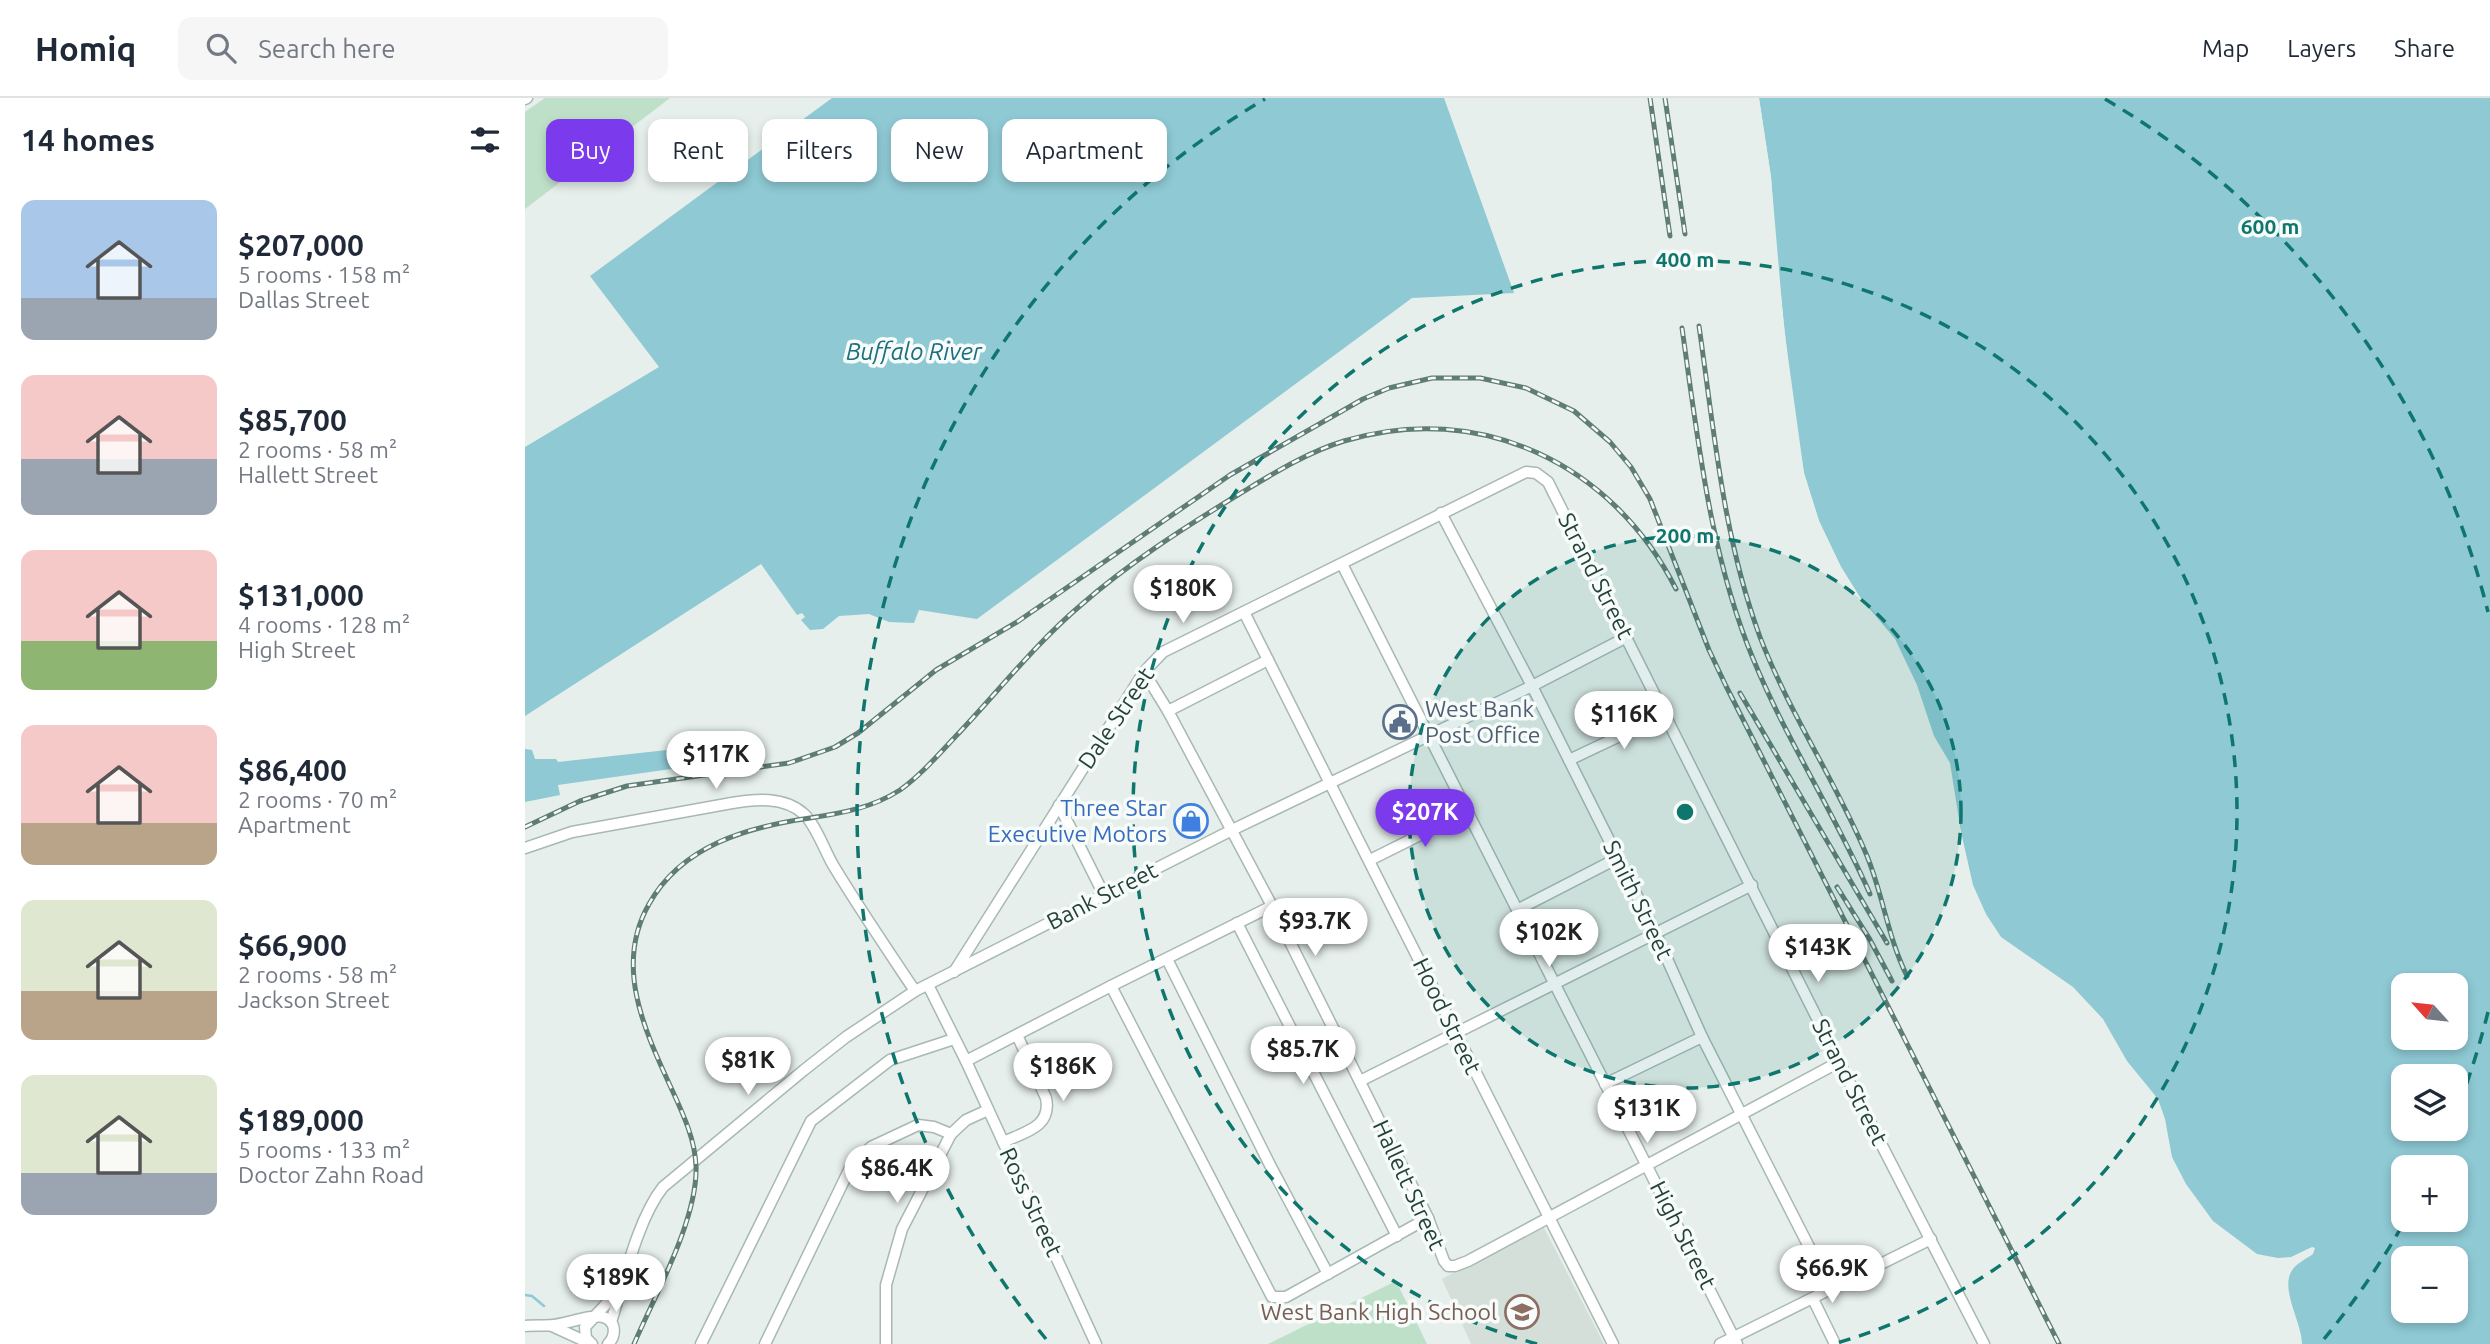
<!DOCTYPE html>
<meta charset="utf-8">
<style>
:root{--surface:#fff;--page:#f6f6f7;--text:#1f2937;--muted:#747a83;--line:#e0e1e3;--accent:#7c3aed}
body{margin:0;font-family:Ubuntu,sans-serif;background:var(--page);color:var(--text);height:100vh;display:flex;flex-direction:column;font-size:26px;white-space:nowrap}
*{box-sizing:border-box;margin:0}
p{font-size:23px;color:var(--muted)}
.icon{flex:none;width:38px;height:38px;fill:none;stroke:currentColor;stroke-width:2;stroke-linecap:round;stroke-linejoin:round}
.map{position:relative;flex:1;overflow:hidden}
.sheet{display:flex;flex-direction:column;background:var(--surface);width:525px}
.sheet>*{flex:none}
.banner{position:absolute;left:21px;top:21px;width:665px;height:63px;display:flex;gap:14px}
.needle{width:46px;rotate:297deg}
.controls{position:absolute;left:1866px;top:875px;display:grid;gap:14px}
.controls a{display:grid;place-items:center;width:77px;height:77px;border-radius:14px;background:var(--surface);box-shadow:0 4px 10px #0003;font-size:35px}
.price{position:absolute;translate:-50% -60px;padding:0 16px;border-radius:24px;background:#fff;color:#222;font-size:23px;line-height:46px;filter:drop-shadow(0 2px 4px #0008)}
.price::after{content:'';position:absolute;left:50%;top:42px;width:21px;height:16px;margin-left:-10px;background:inherit;clip-path:polygon(0 0,100% 0,50% 100%)}
.price.on{background:var(--accent);color:#fff}
ul{padding:0;list-style:none}
li{display:flex;align-items:center;gap:21px;height:175px;padding:0 21px}
li span{display:grid;place-items:center;flex:none;width:196px;height:140px;border-radius:14px;color:#555}
li>.icon{margin-inline-start:auto}
span .icon{width:84px;height:84px;fill:#fffc;stroke-width:1}
li b{font-size:30px}
h2{display:flex;justify-content:space-between;align-items:center;height:84px;padding:0 21px;font-size:30px}
.pill{padding:0 24px;border-radius:14px;background:var(--surface);box-shadow:0 4px 10px #0003;font-size:24px;line-height:63px}
.pill.on{background:var(--accent);color:#fff}
header{display:flex;align-items:center;gap:42px;box-sizing:border-box;height:98px;padding:0 35px;background:var(--surface);border-bottom:2px solid var(--line)}
header strong{font-size:33px}
nav{display:flex;gap:38px;margin-inline-start:auto;font-size:24px}
.search{width:490px;height:63px;background:var(--page);display:flex;align-items:center;gap:18px;box-sizing:border-box;padding:0 24px;border-radius:14px;color:var(--muted);font-size:26px}
main{display:flex;flex:1;min-height:0}
.map>svg:first-child{display:block}
.built{fill:#d4dfda}
.green{fill:#bfe0c8}
.water{fill:#8ec9d4;fill-rule:evenodd}
.pier{fill:#e6efeb}
.lines{fill:none;stroke-linecap:round;stroke-linejoin:round}
.stream{stroke:#8ec9d4;stroke-width:2.5}
.minor-casing{stroke:#a8b8b2;stroke-width:13}
.minor{stroke:#fff;stroke-width:10}
.rail-casing{stroke:#5f7d75;stroke-width:5}
.rail{stroke:#f7fbf9;stroke-width:2.5;stroke-dasharray:8;stroke-linecap:butt}
.ring{fill:none;stroke:#0f766e;stroke-width:3.5;stroke-dasharray:12 9}
.labels{text-anchor:middle;stroke-width:7;stroke-linejoin:round;paint-order:stroke}
.street-label{font-size:23px;fill:#24423a;stroke:#f7fbf9}
.service-label{font-size:23px;fill:#4e5e75;stroke:#f7fbf9;text-anchor:start}
.shop-label{font-size:23px;fill:#366cbe;stroke:#f7fbf9;text-anchor:end}
.education-label{font-size:23px;fill:#785e54;stroke:#f7fbf9;text-anchor:end}
.water-label{font-size:24px;font-style:italic;fill:#1c6f80;stroke:#f7fbf9}
.centre{fill:#0f766e;stroke:#f7fbf9;stroke-width:3.5}
.ring-label{font-size:21px;text-anchor:middle;font-weight:bold;fill:#0f766e;stroke:#f7fbf9;stroke-width:7;stroke-linejoin:round;paint-order:stroke}
</style>
<header>
<strong>Homiq</strong>
<div class="search"><svg class="icon" aria-label="search" viewBox="0 0 24 24"><circle cx="10" cy="10" r="6"/><path d="M15 15l6 6"/></svg>Search here</div>
<nav><a>Map</a><a>Layers</a><a>Share</a></nav>
</header>
<main>
<section class="sheet">
<h2>14 homes<svg class="icon" aria-label="filters" viewBox="0 0 24 24"><path d="M4 7h16M4 17h16"/><circle cx="9" cy="7" r="2"/><circle cx="15" cy="17" r="2"/></svg></h2>
<ul>
<li><span style="background:linear-gradient(#a9c7e8 70%,#9aa5b1 0)"><svg class="icon" aria-label="home" viewBox="0 0 24 24"><path d="M3 11l9-7 9 7M6 9v11h12V9"/></svg></span><div><b>$207,000</b><p>5 rooms · 158 m²</p><p>Dallas Street</p></div></li>
<li><span style="background:linear-gradient(#f6c9c9 60%,#9aa5b1 0)"><svg class="icon" aria-label="home" viewBox="0 0 24 24"><path d="M3 11l9-7 9 7M6 9v11h12V9"/></svg></span><div><b>$85,700</b><p>2 rooms · 58 m²</p><p>Hallett Street</p></div></li>
<li><span style="background:linear-gradient(#f6c9c9 65%,#8fb573 0)"><svg class="icon" aria-label="home" viewBox="0 0 24 24"><path d="M3 11l9-7 9 7M6 9v11h12V9"/></svg></span><div><b>$131,000</b><p>4 rooms · 128 m²</p><p>High Street</p></div></li>
<li><span style="background:linear-gradient(#f6c9c9 70%,#b9a48a 0)"><svg class="icon" aria-label="home" viewBox="0 0 24 24"><path d="M3 11l9-7 9 7M6 9v11h12V9"/></svg></span><div><b>$86,400</b><p>2 rooms · 70 m²</p><p>Apartment</p></div></li>
<li><span style="background:linear-gradient(#dfe7d0 65%,#b9a48a 0)"><svg class="icon" aria-label="home" viewBox="0 0 24 24"><path d="M3 11l9-7 9 7M6 9v11h12V9"/></svg></span><div><b>$66,900</b><p>2 rooms · 58 m²</p><p>Jackson Street</p></div></li>
<li><span style="background:linear-gradient(#dfe7d0 70%,#9aa5b1 0)"><svg class="icon" aria-label="home" viewBox="0 0 24 24"><path d="M3 11l9-7 9 7M6 9v11h12V9"/></svg></span><div><b>$189,000</b><p>5 rooms · 133 m²</p><p>Doctor Zahn Road</p></div></li>
</ul>
</section>
<div class="map">
<svg width="1965" height="1246" viewBox="0 0 1965 1246">
<rect width="100%" height="100%" fill="#e6efeb"/>
<polygon class="built" points="1017,1126 1079,1246 946,1246 917,1181"/>
<g class="green">
<polygon points="20,0 145,0 0,111 0,14"/>
<polygon points="871,1183 902,1246 743,1246"/>
</g>
<g class="water">
<polygon points="307,0 919,0 989,195 887,200 452,521 394,512 389,525 364,524 344,516 314,518 298,531 285,532 276,522 280,519 277,515 272,517 236,466 0,618 0,349 134,269 65,178"/>
<path d="M 1234,0 L 1965,0 L 1965,1246 L 1777,1246 C 1777,1225 1756,1193 1766,1174 C 1770,1166 1781,1161 1788,1156 L 1790,1150 L 1787,1149 L 1766,1159 L 1753,1160 L 1732,1156 L 1688,1123 L 1661,1086 L 1647,1059 L 1640,1021 L 1633,1001 L 1602,963 L 1578,921 L 1548,889 L 1476,839 L 1461,816 L 1448,787 L 1436,734 L 1425,665 L 1409,638 L 1392,587 L 1370,541 L 1336,501 L 1316,469 L 1294,423 L 1279,375 L 1267,301 L 1251,151 L 1246,79 ZM 1878,887 L 1930,887 L 1930,940 L 1878,940 ZM 1878,978 L 1930,978 L 1930,1031 L 1878,1031 ZM 1878,1069 L 1930,1069 L 1930,1122 L 1878,1122 ZM 1878,1160 L 1930,1160 L 1930,1213 L 1878,1213 Z"/>
<polygon points="0,651 7,652 10,661 31,661 33,664 151,651 153,670 33,687 35,697 0,704"/>
</g>
<polygon class="pier" points="1230,0 1234,0 1246,79 1259,230 1279,375 1294,423 1316,469 1336,501 1370,541 1373,548 1371,551 1351,522 1333,503 1313,470 1291,425 1276,376 1264,302 1247,152 1243,79"/>
<g class="lines">
<polyline class="stream" points="0,1197 7,1198 19,1208"/>
<g class="minor-casing">
<g id="minor">
<polyline points="0,1 2,0"/>
<polyline points="916,415 1007,588 1130,834 1177,939 1305,1190"/>
<polyline points="817,466 1212,1246"/>
<path d="M 719,514 C 842,758 963,1003 1088,1246"/>
<polyline points="619,574 643,613 747,808 903,1120 919,1163 923,1168 930,1168 943,1163 1314,964"/>
<polyline points="643,613 743,562"/>
<polyline points="1044,662 1141,616"/>
<polyline points="534,707 579,797"/>
<path d="M 0,750 L 47,734 L 207,705 C 230,701 259,698 279,716 C 290,726 300,753 308,767 C 334,810 362,851 390,893"/>
<polyline points="845,762 943,713"/>
<polyline points="992,812 1093,760"/>
<polyline points="712,825 872,1138"/>
<polyline points="642,861 745,1067 803,1176"/>
<polyline points="429,874 619,574 638,554 1001,374 1011,375 1023,384 1314,964 1459,1246"/>
<polyline points="403,887 441,963 571,1246"/>
<polyline points="586,888 747,1199 761,1199 903,1120"/>
<polyline points="441,963 586,888 747,808"/>
<polyline points="835,983 1227,787"/>
<polyline points="1080,986 1177,939"/>
<path d="M 478,1044 C 500,1034 527,1029 521,1000 L 492,937"/>
<polyline points="1288,1201 1310,1246"/>
<path d="M 86,1224 C 99,1184 112,1122 138,1089 L 279,972 L 321,939 L 390,893 L 707,732 L 1007,588 L 1102,539"/>
<path d="M 0,1228 C 9,1227 19,1228 28,1227 C 41,1226 67,1216 78,1219 C 92,1223 91,1238 83,1246"/>
<polyline points="27,1228 64,1245"/>
<polyline points="67,1246 61,1240 60,1229 94,1192"/>
<polyline points="176,1246 286,1023 365,962 429,941"/>
<polyline points="240,1246 325,1070 346,1049 393,1027 409,1029 426,1036"/>
<polyline points="361,1246 361,1187 377,1131 426,1036 441,1022 463,1012"/>
<polyline points="1195,1246 1406,1141"/>
</g>
</g>
<use href="#minor" class="minor"/>
<g class="rail-casing">
<g id="rail">
<polyline points="1125,0 1145,138"/>
<polyline points="1140,0 1160,136"/>
<path d="M 1174,228 C 1189,332 1198,439 1235,539 C 1264,615 1311,683 1342,758 C 1358,797 1363,840 1382,878"/>
<path d="M 1157,230 C 1173,342 1185,458 1229,563 C 1262,643 1310,716 1345,796"/>
<polyline points="1215,595 1362,845"/>
<polyline points="0,729 55,703 102,688 264,665 310,649 333,635 411,572 492,524 705,377 838,301 864,290 907,280 955,280 1001,290 1049,313 1085,344 1106,369 1125,401 1184,552 1201,588 1534,1246"/>
<polyline points="1312,789 1344,840 1367,883"/>
<path d="M 109,1246 C 130,1197 173,1121 171,1068 C 170,1042 159,1018 148,994 C 121,935 88,869 124,806 C 157,747 223,729 285,720 C 317,715 347,710 375,692 C 396,677 413,657 431,638 C 472,595 510,546 556,507 C 604,465 657,431 711,398 C 746,377 780,355 819,343 C 955,302 1088,366 1151,491"/>
</g>
</g>
<use href="#rail" class="rail"/>
</g>
<circle cx="1160" cy="714" r="276" fill="#0f766e" fill-opacity=".12"/>
<g class="ring">
<circle cx="1160" cy="714" r="276"/>
<path d="M1012 1246A552 552 0 1 1 1308 1246"/>
<path d="M1963 914A828 828 0 0 1 1930 1017M1877 1128A828 828 0 0 1 1799 1241M521 1241A828 828 0 0 1 740 1M1580 1A828 828 0 0 1 1963 514"/>
</g>
<defs>
<g id="civic-ring" transform="scale(1.75)"><circle r="9.5" fill="#f7fbf9" stroke="#5c6f8a" stroke-width="1.5"/><path d="M-.6-6.5H3V-4.5H.6V-3L4-1V1h2V6H-6V1h2V-1L-.6-3ZM-1.2 2.5V6h2.4V2.5Z" fill="#5c6f8a"/></g>
<g id="shop-ring" transform="scale(1.75)"><circle r="9.5" fill="#f7fbf9" stroke="#3f7fe0" stroke-width="1.5"/><path d="M-5-2.5h2.3a2.7 3.5 0 0 1 5.4 0H5L5.5 6h-11ZM-1.5-2.5h3a1.5 2.3 0 0 0-3 0Z" fill="#3f7fe0"/></g>
<g id="school-ring" transform="scale(1.75)"><circle r="9.5" fill="#f7fbf9" stroke="#8d6e63" stroke-width="1.5"/><path d="M0-5L7-2L0 1L-7-2ZM-4 1L0 2.5L4 1V4Q0 6-4 4Z" fill="#8d6e63"/></g>
</defs>
<g fill-rule="evenodd">
<use href="#civic-ring" x="875" y="624"/>
<use href="#shop-ring" x="666" y="723"/>
<use href="#school-ring" x="997" y="1214"/>
</g>
<g class="labels">
<g class="street-label">
<text transform="translate(1071 478) rotate(63)" y="8">Strand Street</text>
<text transform="translate(591 620) rotate(-56)" y="8">Dale Street</text>
<text transform="translate(577 798) rotate(-27)" y="8">Bank Street</text>
<text transform="translate(1113 802) rotate(64)" y="8">Smith Street</text>
<text transform="translate(922 918) rotate(64)" y="8">Hood Street</text>
<text transform="translate(1325 984) rotate(63)" y="8">Strand Street</text>
<text transform="translate(884 1087) rotate(65)" y="8">Hallett Street</text>
<text transform="translate(506 1104) rotate(65)" y="8">Ross Street</text>
<text transform="translate(1158 1137) rotate(63)" y="8">High Street</text>
</g>
<g class="service-label">
<text x="900" y="619">West Bank<tspan x="900" dy="26">Post Office</tspan></text>
</g>
<g class="shop-label">
<text x="642" y="718">Three Star<tspan x="642" dy="26">Executive Motors</tspan></text>
</g>
<g class="education-label">
<text x="972" y="1222">West Bank High School</text>
</g>
<g class="water-label">
<text x="389" y="262">Buffalo River</text>
</g>
</g>
<circle cx="1160" cy="714" r="10" class="centre"/>
<g class="ring-label">
<text x="1745" y="136">600 m</text>
<text x="1160" y="169">400 m</text>
<text x="1160" y="445">200 m</text>
</g>
</svg>
<div class="controls">
<a><svg class="needle" viewBox="-14 -14 28 28"><path d="M0-13l5 13h-10z" fill="#e53935"/><path d="M0 13l5-13h-10z" fill="#747a83"/></svg></a>
<a><svg class="icon" aria-label="layers" viewBox="0 0 24 24"><path d="M12 4l9 5-9 5-9-5zM3 14l9 5 9-5"/></svg></a>
<a>+</a>
<a>−</a>
</div>
<b class="price" style="left:658px;top:527px">$180K</b>
<b class="price" style="left:1099px;top:653px">$116K</b>
<b class="price" style="left:191px;top:693px">$117K</b>
<b class="price on" style="left:900px;top:751px">$207K</b>
<b class="price" style="left:790px;top:860px">$93.7K</b>
<b class="price" style="left:1024px;top:871px">$102K</b>
<b class="price" style="left:1293px;top:886px">$143K</b>
<b class="price" style="left:778px;top:988px">$85.7K</b>
<b class="price" style="left:223px;top:999px">$81K</b>
<b class="price" style="left:538px;top:1005px">$186K</b>
<b class="price" style="left:1122px;top:1047px">$131K</b>
<b class="price" style="left:372px;top:1107px">$86.4K</b>
<b class="price" style="left:1307px;top:1207px">$66.9K</b>
<b class="price" style="left:91px;top:1216px">$189K</b>
<div class="banner">
<a class="pill on">Buy</a>
<a class="pill">Rent</a>
<a class="pill">Filters</a>
<a class="pill">New</a>
<a class="pill">Apartment</a>
</div>
</div>
</main>
